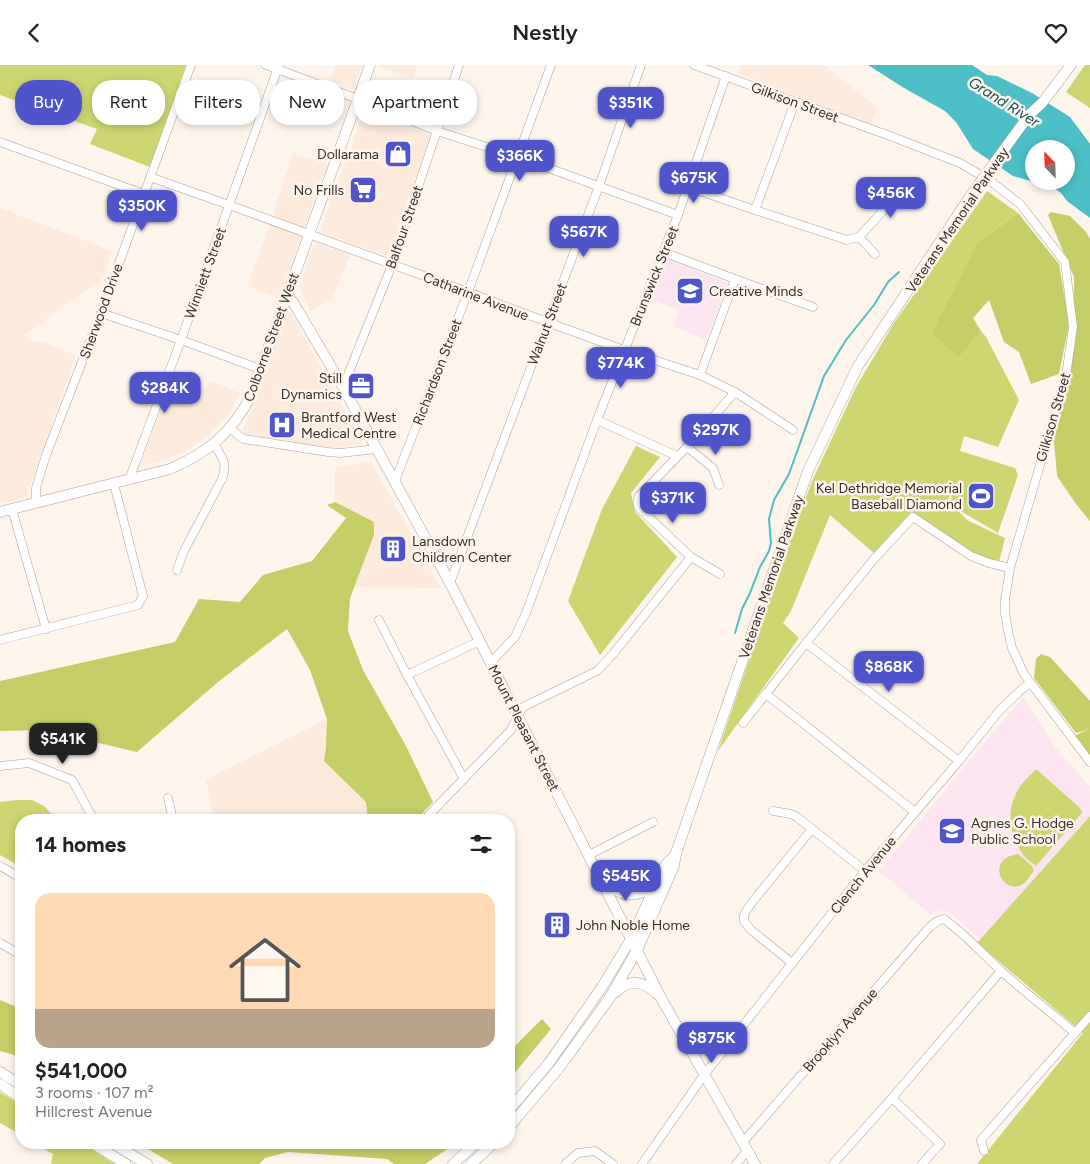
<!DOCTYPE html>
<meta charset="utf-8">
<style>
:root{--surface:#fff;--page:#f6f6f6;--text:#222;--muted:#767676;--line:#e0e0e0;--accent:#5054ca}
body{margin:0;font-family:Figtree,sans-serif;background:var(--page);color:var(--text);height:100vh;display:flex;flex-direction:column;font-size:19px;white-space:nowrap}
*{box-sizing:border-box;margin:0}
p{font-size:16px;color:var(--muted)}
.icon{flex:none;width:28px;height:28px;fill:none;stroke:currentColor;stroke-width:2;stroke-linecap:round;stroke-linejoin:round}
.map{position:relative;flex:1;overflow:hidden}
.sheet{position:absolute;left:15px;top:749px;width:500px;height:335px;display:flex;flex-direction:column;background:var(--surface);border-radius:20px;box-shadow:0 2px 8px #0003}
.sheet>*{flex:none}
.top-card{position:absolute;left:15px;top:15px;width:500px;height:45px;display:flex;gap:10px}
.needle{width:32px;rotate:337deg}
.tools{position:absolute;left:1025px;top:75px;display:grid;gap:10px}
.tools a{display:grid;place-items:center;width:50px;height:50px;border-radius:50%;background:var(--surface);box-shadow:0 2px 8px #0003;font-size:25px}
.price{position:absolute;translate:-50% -42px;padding:0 11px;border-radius:10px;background:var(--accent);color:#fff;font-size:16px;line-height:32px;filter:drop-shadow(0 1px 2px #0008)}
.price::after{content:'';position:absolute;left:50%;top:30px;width:15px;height:11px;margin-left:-8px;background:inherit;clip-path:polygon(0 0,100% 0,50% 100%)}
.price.on{background:#222;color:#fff}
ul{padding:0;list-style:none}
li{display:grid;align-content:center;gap:10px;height:265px;padding:0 20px}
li+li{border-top:1px solid var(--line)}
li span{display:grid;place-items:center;height:155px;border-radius:15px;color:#555}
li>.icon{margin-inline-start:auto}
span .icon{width:90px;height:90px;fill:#fffc;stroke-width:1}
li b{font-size:21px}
h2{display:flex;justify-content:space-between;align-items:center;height:60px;padding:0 20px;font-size:21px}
.pill{padding:0 18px;border-radius:20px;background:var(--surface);box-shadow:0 2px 8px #0003;font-size:18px;line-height:45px}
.pill.on{background:var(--accent);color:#fff}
header{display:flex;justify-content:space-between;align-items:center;height:65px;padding:0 20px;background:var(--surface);font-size:22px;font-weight:600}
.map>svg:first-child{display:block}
.built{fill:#fceadc}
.education{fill:#fce5f1}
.green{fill:#ccd570}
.forest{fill:#c4cd66}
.water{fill:#4bbec6;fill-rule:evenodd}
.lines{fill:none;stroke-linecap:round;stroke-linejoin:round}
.stream{stroke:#4bbec6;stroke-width:2}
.minor-casing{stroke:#ad9f93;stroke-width:9}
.major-casing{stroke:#ad9f93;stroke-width:11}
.minor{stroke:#fff;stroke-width:8}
.major{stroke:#fff;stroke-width:10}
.major-bridge-casing{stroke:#ad9f93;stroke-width:11;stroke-linecap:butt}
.major-bridge{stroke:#fff;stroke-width:10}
.labels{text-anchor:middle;stroke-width:5;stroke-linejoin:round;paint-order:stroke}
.street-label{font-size:14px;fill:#352f2a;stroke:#fdf4ec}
.poi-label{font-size:14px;fill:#352f2a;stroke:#fdf4ec;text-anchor:start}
.water-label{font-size:15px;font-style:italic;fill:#094f53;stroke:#fdf4ec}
</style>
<header><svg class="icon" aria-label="back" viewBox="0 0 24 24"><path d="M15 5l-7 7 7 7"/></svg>Nestly<svg class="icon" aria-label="heart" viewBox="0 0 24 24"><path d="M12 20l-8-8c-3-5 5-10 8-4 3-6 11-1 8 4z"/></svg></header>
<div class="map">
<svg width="1090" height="1099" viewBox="0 0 1090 1099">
<rect width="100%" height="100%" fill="#fdf4ec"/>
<g class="built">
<polygon points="336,0 362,0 353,24 330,15"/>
<polygon points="381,0 417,0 413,13 380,2"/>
<polygon points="741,0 821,0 825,1 878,44 869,60 738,8"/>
<polygon points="365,45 431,70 388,190 384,191 320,166"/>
<polygon points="293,88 327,99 279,233 247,221 269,163"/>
<polygon points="0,143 112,186 103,213 24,270 35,277 45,278 76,290 26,432 0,439"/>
<polygon points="317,178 350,190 332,233 311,246 299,223 314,180"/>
<polygon points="288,247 291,248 363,378 359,380 335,383 247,370 242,366 254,340"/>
<polygon points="173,314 206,325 210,316 240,328 228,352 205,373 184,387 163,395 140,401"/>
<polygon points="371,397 441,523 354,522 374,470 374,458 335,437 335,403"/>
<polygon points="327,654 326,683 324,696 366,737 368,755 214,755 206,715"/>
</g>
<g class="education">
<polygon points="667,193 728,218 706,275 673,261 679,245 652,235"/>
<polygon points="1023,632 1055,682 1090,721 1090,751 981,874 948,847 939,846 933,848 931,850 879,806 987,674"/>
</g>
<g class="green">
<polygon points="0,0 186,0 150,102 90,79 97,64 0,30"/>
<polygon points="1085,0 1090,0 1090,43 1066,27"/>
<polygon points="987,126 1018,148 978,177 959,293 981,266 986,272 1019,335 998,382 964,371 960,386 1015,403 1016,405 1018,410 998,468 959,445 952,437 951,427 948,435 967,455 1005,473 999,497 966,485 912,446 874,488 830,450 791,546 783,558 799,573 718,686 773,525 812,416 856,322 894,258"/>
<polygon points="636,381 660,392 631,428 635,447 677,492 600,590 568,536 602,444"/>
<path d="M 1036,704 L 1079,742 L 1082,746 L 1082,748 L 1036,801 C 1031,797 1025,793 1022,788 C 1009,768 1006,745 1018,725 C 1022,717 1030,711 1036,704 Z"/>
<polygon points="17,735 32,735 44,741 57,755 21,755 21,802 0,790 0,737"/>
<polygon points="1090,751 1090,1099 977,1099 1083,968 977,878"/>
<path d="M 1018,789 L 1032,801 L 1034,806 C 1031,810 1027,816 1023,819 C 1004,832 983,794 1018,789 Z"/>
<polygon points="0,1027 21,1040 21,1070 0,1058"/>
<polygon points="33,1078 81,1078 115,1099 51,1099 53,1089"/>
</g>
<g class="forest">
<polygon points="1051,147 1070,151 1086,167 1090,174 1090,456 1076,439 1057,411 1053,365 1059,320 1069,283 1074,246 1074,212 1048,150"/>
<polygon points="1018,148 1059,199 1069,259 1059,309 1031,319 1019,287 1004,277 989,235 973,253 981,266 959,293 932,268 978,177"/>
<polygon points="335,437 374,457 374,470 350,533 348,566 363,605 406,681 433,737 416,755 368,755 366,737 324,696 326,683 327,654 310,605 287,564 218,617 137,687 43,665 0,666 0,616 175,577 199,534 240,537 263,510 312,496 346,453 327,440"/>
<polygon points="1041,589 1050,592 1090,636 1090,692 1072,672 1089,664 1076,668 1034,613 1036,594"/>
<polygon points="0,935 21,944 21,992 0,986"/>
<polygon points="542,954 551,964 509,1015 509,987"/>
<polygon points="138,1078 456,1078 425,1099 394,1099 387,1094 288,1087 265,1093 259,1099 173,1099"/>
</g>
<path class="water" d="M 868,0 L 972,0 L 987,10 L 997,11 L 1032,28 L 1070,52 L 1090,79 L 1090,153 L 1067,136 L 1061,128 L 1048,119 L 1034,117 L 1013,111 L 973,84 L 956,57 L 945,46 L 904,23 ZM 1034,84 L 1066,84 L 1066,116 L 1034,116 Z"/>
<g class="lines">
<polyline class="stream" points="735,568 742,544 750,528 760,502 769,486 771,478 769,454 774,435 789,409 824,311 846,275 874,240 888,217 899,207"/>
<g class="minor-casing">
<g id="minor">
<polyline points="266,0 358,34 437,66 518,92 678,150"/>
<polyline points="694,0 893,72 960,98 989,115 1020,139 1065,197 1073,262 1065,318 1054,352 1010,503 1005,535 1005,548 1008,566 1012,583 1024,609 1090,697"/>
<polyline points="0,77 144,129"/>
<polyline points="150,112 229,140 468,227 547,257 624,285 700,310 735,327 793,365"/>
<polyline points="688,122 755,145 847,175 859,172 875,189"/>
<polyline points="755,145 795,37"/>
<polyline points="859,172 907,120"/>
<polyline points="663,187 735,214 813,242"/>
<polyline points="101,248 181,275 260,304"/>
<polyline points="700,310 735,214"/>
<polyline points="343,322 392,200 459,0"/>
<polyline points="597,355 677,391"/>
<polyline points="230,363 239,371 244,374 328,387 340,388 377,384"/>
<polyline points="687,382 713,403 719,420"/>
<polyline points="129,415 181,275 279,0"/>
<polyline points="395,416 468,227 551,0"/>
<polyline points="36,437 36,423 46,390 101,248 191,0"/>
<polyline points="12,444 46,564"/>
<path d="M 177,505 L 184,486 L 222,414 C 228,398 222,392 214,379"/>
<path d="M 720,509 L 691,492 L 639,443 C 637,439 637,436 639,431 L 687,382 L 735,327"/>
<polyline points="450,518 599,121 641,0"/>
<polyline points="379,555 407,610 464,714"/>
<polyline points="0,575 138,540 143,531 114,419"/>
<polyline points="806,578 959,696"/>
<polyline points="490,598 515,572 526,548 597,355 678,150 726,11"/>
<polyline points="407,610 480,576"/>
<polyline points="766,629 915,747"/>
<polyline points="743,658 806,578 874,494 913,452 971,491 989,498 1010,503"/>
<polyline points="0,701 29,698 72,715 94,755"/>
<polyline points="168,733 173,755"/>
<polyline points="773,746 791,749 797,752 865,806"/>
<polyline points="424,755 511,665 523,642 597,606 613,589 691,492"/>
<polyline points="589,790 653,757"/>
<polyline points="0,801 21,813"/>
<polyline points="0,878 21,890"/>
<polyline points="792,898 751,865 747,860 744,856 744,850 746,846 753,836 812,764"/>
<polyline points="892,1033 940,1079 922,1099"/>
<path d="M 743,1077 L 926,866 C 931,861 936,855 944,854 C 966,870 982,888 1001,906 C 1025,927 1050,947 1075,968"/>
<polyline points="984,1086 981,1075 1090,951"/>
<polyline points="565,1099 578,1088 595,1086 613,1099"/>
<polyline points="642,1099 704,1010 865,806 959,696 1000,645 1021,625 1030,618"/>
<polyline points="736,1099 747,1086"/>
<polyline points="833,1099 892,1033 1001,906"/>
</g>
</g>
<g class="major-casing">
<g id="major">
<polyline points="1029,50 1042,38 1071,0"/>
<polyline points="286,231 293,237 343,322 450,518 661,933 755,1099"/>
<path d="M 0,447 L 170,404 C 208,388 232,367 251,331 L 370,0"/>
<path d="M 604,815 C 623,835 632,832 655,822"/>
<path d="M 616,927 C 630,913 644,916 657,929"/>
<polyline points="0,1007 21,1020"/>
<polyline points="0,1019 21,1033"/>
<polyline points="509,1045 549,998 602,922 631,874 664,802 676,789"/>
<polyline points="509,1062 559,1003 611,931 637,885 674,801 676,788 808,406 858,301 971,130"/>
<polyline points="92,1078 126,1099"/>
<polyline points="112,1078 147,1099"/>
<polyline points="453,1099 476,1078"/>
<polyline points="471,1099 494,1078"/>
</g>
</g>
<use href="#minor" class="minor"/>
<use href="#major" class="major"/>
<g class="major-bridge-casing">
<polyline id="major-bridge" points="971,130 1029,50"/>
</g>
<use href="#major-bridge" class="major-bridge"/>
</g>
<defs>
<g id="shop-square" transform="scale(1.4375)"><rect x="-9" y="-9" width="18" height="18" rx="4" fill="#5054ca" stroke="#fdf4ec"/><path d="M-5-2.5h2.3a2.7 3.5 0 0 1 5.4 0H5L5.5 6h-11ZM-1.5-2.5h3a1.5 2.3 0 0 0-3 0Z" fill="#fff"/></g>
<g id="supermarket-square" transform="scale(1.4375)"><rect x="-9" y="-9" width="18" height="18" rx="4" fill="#5054ca" stroke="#fdf4ec"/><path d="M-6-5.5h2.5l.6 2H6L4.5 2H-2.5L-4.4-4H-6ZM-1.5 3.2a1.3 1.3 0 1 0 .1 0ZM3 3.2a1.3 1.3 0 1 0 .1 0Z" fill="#fff"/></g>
<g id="school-square" transform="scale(1.4375)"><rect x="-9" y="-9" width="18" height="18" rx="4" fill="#5054ca" stroke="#fdf4ec"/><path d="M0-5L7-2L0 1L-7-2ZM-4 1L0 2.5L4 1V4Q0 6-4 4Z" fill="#fff"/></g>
<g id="office-square" transform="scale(1.4375)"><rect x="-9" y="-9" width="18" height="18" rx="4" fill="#5054ca" stroke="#fdf4ec"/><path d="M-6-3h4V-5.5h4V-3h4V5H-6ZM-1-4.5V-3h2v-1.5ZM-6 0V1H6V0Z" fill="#fff"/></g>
<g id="hospital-square" transform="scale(1.4375)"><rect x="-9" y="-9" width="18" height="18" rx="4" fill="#5054ca" stroke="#fdf4ec"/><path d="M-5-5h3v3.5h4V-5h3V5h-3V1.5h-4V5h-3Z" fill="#fff"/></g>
<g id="stadium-square" transform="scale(1.4375)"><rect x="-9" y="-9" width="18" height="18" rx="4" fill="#5054ca" stroke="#fdf4ec"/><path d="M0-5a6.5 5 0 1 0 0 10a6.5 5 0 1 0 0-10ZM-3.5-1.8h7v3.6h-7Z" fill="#fff"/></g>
<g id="building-square" transform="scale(1.4375)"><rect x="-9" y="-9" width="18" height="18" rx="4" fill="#5054ca" stroke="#fdf4ec"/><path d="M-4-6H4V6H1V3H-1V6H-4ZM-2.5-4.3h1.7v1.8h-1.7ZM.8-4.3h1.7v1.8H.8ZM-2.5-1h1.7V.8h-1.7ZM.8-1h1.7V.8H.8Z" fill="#fff"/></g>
</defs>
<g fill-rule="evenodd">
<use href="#shop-square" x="398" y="89"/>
<use href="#supermarket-square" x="363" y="125"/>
<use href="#school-square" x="690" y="226"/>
<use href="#office-square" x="361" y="321"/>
<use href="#hospital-square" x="282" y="360"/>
<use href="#stadium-square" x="981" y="431"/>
<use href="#building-square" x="393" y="484"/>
<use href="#school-square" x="952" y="766"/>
<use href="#building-square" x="557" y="860"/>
</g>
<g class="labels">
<g class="street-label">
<text transform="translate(795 37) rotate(20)" y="5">Gilkison Street</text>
<text transform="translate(957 155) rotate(-56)" y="5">Veterans Memorial Parkway</text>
<text transform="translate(404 162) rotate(-71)" y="5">Balfour Street</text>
<text transform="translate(205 208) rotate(-70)" y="5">Winniett Street</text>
<text transform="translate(654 211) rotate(-68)" y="5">Brunswick Street</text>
<text transform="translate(476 231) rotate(21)" y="5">Catharine Avenue</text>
<text transform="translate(101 246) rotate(-70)" y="5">Sherwood Drive</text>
<text transform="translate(547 259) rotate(-69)" y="5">Walnut Street</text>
<text transform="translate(271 272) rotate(-70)" y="5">Colborne Street West</text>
<text transform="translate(437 307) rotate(-69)" y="5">Richardson Street</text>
<text transform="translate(1053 352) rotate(-74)" y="5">Gilkison Street</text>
<text transform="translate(771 512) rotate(-71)" y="5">Veterans Memorial Parkway</text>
<text transform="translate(524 663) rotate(63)" y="5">Mount Pleasant Street</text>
<text transform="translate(863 810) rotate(-51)" y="5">Clench Avenue</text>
<text transform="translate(840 965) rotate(-49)" y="5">Brooklyn Avenue</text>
</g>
<g class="poi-label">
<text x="379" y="94" text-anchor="end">Dollarama</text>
<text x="344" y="130" text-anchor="end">No Frills</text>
<text x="709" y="231">Creative Minds</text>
<text x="342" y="318" text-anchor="end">Still<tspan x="342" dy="16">Dynamics</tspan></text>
<text x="301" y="357">Brantford West<tspan x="301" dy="16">Medical Centre</tspan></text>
<text x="962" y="428" text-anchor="end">Kel Dethridge Memorial<tspan x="962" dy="16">Baseball Diamond</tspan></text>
<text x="412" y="481">Lansdown<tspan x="412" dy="16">Children Center</tspan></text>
<text x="971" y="763">Agnes G. Hodge<tspan x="971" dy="16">Public School</tspan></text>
<text x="576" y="865">John Noble Home</text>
</g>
<g class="water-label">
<text transform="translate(1004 37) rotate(32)" y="5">Grand River</text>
</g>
</g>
</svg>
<div class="tools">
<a><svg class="needle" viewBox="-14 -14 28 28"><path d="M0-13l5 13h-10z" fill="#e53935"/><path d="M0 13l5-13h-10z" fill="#767676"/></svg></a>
</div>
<b class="price" style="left:631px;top:64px">$351K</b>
<b class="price" style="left:520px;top:117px">$366K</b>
<b class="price" style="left:694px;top:139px">$675K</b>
<b class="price" style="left:891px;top:154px">$456K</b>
<b class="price" style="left:142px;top:167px">$350K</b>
<b class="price" style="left:584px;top:193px">$567K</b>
<b class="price" style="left:621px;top:324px">$774K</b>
<b class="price" style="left:165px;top:349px">$284K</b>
<b class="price" style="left:716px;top:391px">$297K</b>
<b class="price" style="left:673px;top:459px">$371K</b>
<b class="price" style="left:889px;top:628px">$868K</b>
<b class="price on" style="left:63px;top:700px">$541K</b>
<b class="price" style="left:626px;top:837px">$545K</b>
<b class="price" style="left:712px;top:999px">$875K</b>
<div class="top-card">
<a class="pill on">Buy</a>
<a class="pill">Rent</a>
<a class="pill">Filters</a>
<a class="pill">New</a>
<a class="pill">Apartment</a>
</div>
<section class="sheet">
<h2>14 homes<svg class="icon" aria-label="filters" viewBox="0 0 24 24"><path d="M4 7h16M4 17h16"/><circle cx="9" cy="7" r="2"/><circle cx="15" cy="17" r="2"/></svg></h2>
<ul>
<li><span style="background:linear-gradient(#ffd9b3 75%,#b9a48a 0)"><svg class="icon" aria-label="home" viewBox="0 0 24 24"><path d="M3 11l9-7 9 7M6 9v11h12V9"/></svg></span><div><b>$541,000</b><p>3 rooms · 107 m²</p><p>Hillcrest Avenue</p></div></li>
</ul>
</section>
</div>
